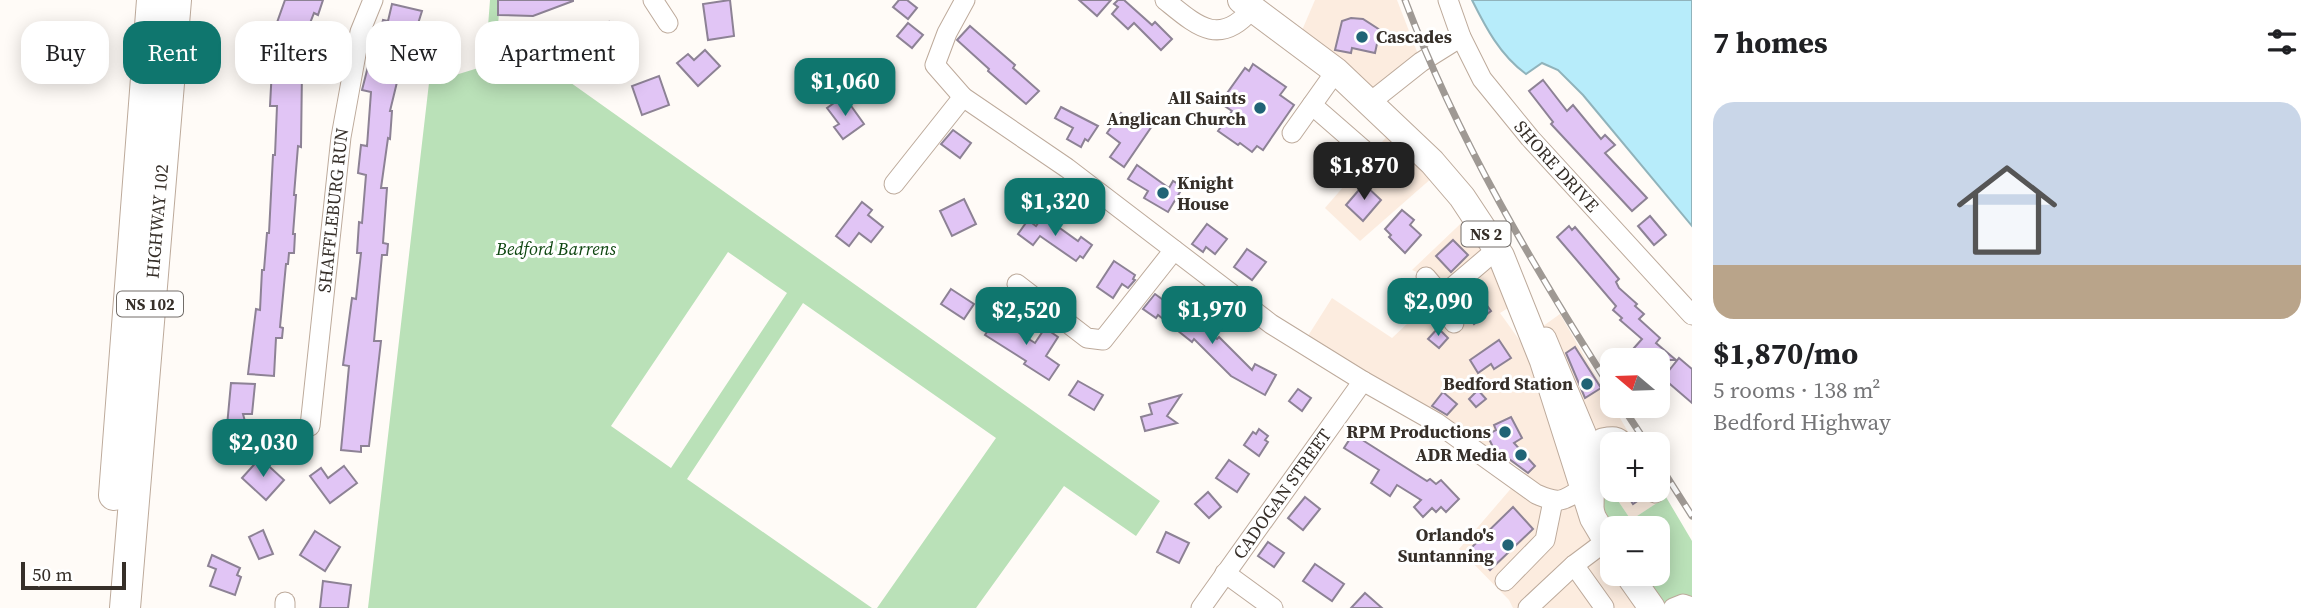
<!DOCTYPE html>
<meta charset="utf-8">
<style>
:root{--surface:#fff;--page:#f6f6f6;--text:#202124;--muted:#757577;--line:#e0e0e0;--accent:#0f766e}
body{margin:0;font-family:"Source Serif 4",serif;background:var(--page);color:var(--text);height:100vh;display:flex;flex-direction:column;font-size:26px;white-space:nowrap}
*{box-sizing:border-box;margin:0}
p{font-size:23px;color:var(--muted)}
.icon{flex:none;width:38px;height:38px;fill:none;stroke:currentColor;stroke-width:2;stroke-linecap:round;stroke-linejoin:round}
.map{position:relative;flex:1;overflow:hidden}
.sheet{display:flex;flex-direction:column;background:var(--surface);width:630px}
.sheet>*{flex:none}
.guide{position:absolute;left:21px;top:21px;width:665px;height:63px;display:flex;gap:14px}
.needle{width:46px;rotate:289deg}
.controls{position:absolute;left:1600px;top:348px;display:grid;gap:14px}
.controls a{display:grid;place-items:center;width:70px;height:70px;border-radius:14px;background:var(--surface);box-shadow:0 4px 18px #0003;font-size:35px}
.scale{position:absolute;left:21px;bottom:18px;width:105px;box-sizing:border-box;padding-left:7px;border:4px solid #362f29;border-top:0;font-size:19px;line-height:24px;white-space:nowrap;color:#362f29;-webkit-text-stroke:5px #fff;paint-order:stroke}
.price{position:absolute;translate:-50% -60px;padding:0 16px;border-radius:14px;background:var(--accent);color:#fff;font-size:23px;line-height:46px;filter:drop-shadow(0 2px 4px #0008)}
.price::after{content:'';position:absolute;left:50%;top:42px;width:21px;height:16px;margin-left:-10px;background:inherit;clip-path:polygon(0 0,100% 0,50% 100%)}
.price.selected{background:#222;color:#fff}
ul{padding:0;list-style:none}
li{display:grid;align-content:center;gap:14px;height:371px;padding:0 21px}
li+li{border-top:2px solid var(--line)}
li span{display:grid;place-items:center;height:217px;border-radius:21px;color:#555}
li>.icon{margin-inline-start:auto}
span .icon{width:126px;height:126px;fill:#fffc;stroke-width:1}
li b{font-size:30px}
h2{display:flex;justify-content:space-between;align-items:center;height:84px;padding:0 21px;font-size:30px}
.pill{padding:0 24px;border-radius:21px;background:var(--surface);box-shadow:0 4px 18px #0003;font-size:24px;line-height:63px}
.pill.selected{background:var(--accent);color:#fff}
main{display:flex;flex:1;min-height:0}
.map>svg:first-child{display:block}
.built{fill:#fcecdf}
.green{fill:#bae1b8;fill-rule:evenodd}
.water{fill:#b7ecfa;stroke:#90b3bb;stroke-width:2}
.building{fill:#e1c5f5;stroke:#8d8295;stroke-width:2}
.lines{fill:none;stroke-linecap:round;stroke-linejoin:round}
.minor-casing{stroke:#bdaa9b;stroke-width:21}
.major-casing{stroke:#bdaa9b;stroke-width:28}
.highway-casing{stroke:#bdaa9b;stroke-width:32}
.minor{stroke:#fff;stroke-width:19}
.major{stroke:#fff;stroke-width:26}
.highway{stroke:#fff;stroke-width:30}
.rail-casing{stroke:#9f9994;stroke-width:7}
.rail{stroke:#fff;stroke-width:4.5;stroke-dasharray:13;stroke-linecap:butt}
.poi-dot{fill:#206476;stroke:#fff;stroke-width:2.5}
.labels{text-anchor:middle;stroke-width:6;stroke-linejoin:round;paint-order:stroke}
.shield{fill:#fff;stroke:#726d69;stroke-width:2}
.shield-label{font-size:16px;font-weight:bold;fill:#362f29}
.poi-label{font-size:18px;font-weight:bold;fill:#362f29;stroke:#fff;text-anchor:end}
.street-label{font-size:18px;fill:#362f29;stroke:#fff}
.park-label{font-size:18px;font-style:italic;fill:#0e4610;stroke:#fff}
</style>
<main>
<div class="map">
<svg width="1692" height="608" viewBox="0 0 1692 608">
<rect width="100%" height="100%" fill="#fffbf7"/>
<g class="built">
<polygon points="1315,0 1397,0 1421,62 1368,104 1297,42"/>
<polygon points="1395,127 1441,170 1360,241 1325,208"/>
<polygon points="1477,208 1526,297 1500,313 1523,345 1582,511 1612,556 1612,574 1624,574 1646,608 1513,608 1509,600 1459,549 1526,471 1473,441 1306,339 1332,298 1392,338 1440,293 1426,276 1412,270"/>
<polygon points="1560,314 1635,444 1612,444 1612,490 1657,490 1657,483 1666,497 1631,520 1603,478 1539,329"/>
</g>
<g class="green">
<path d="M 490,0 L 500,0 L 495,63 L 526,51 L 1160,501 L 1136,536 L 1064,486 L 976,608 L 877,608 L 996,438 L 803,303 L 687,479 L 872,608 L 368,608 L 429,83 L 485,66 ZM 728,252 L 787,293 L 671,468 L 611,426 Z"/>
<polygon points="1602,477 1631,520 1666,497 1692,541 1692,599 1681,597 1658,607 1636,574 1657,574 1657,528 1612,528 1600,517"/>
</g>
<path class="water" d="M 1472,0 L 1692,0 L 1692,226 L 1583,95 L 1558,70 L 1542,63 L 1526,74 C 1500,55 1486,28 1472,0 Z"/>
<g class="building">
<polygon points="285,0 323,0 318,15 314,13 307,31 306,70 302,70 301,147 298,146 294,195 296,195 293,234 295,234 294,253 289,253 288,264 286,264 280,327 283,328 282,338 276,338 274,376 248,374 256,309 260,310 262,270 264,270 267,233 269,233 273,155 275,155 277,106 270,106 274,31"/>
<polygon points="498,0 573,0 573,1 533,16 498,15"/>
<polygon points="730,0 734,36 708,40 703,4"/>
<polygon points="899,0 907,0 917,8 908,19 893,7"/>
<polygon points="1079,0 1111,0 1097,16"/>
<polygon points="1118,0 1124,0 1152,25 1155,22 1172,39 1161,50 1134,23 1128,29 1112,14 1118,7 1114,4"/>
<polygon points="392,4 422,11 411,46 406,45 390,111 392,111 390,139 388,138 381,188 387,188 383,243 388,244 387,255 382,255 374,341 381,341 369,446 361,446 361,452 341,450 349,366 343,365 352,298 356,299 361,253 357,253 359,222 362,223 366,175 358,173 361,145 367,146 371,92 362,90 375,39 379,39 383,20 388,21"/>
<polygon points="1351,18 1363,19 1380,30 1375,53 1352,48 1351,53 1335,50 1342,21"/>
<polygon points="609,22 620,39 607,48 613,56 598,67 580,42"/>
<polygon points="908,23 923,35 912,48 897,36"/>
<polygon points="970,26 1015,65 1013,68 1039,91 1026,104 988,71 989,69 957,40"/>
<polygon points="705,50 720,66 698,86 677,63 688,54 694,60"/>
<polygon points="1253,64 1286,87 1280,95 1294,105 1263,150 1257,146 1252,152 1240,143 1238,145 1218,131 1232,111 1220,103 1245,68 1249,71"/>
<polygon points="659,76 669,105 642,115 632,86"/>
<polygon points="1543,80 1567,111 1573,105 1601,139 1605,135 1615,145 1605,153 1647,198 1632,211 1551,124 1553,122 1529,91"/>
<polygon points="844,96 864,124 843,139 834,127 839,124 827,108"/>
<polygon points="1061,107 1098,126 1088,141 1085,139 1081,147 1067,139 1073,128 1055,118"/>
<polygon points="1121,113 1139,126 1143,120 1152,126 1124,167 1110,157 1120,143 1107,133"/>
<polygon points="953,130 971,143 960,158 941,144"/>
<polygon points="1137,165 1169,188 1173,181 1183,187 1168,212 1144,198 1148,191 1128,179"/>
<polygon points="1364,184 1381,200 1363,221 1346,205"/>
<polygon points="964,199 976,224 952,236 940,211"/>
<polygon points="862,202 872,210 868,215 883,227 871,242 859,233 849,246 836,236"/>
<polygon points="1402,210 1414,220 1410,225 1421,235 1405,253 1389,237 1391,235 1385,229"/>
<polygon points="1043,216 1078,241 1081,237 1092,245 1083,258 1080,256 1076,261 1040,236 1033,245 1018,234 1028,220 1036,226"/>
<polygon points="1650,216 1666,235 1654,245 1638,226"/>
<polygon points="1207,224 1227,239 1215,254 1206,247 1203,252 1192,244"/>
<polygon points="1569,226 1572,230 1575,227 1619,279 1616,282 1619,288 1637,304 1635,306 1644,314 1639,319 1660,338 1656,343 1676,360 1648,360 1634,348 1642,339 1620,320 1622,318 1613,310 1616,306 1557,237"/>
<polygon points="1453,240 1468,255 1451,272 1436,256"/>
<polygon points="1247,249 1266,262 1252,280 1234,267"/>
<polygon points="1114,261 1135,275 1133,279 1135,280 1128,288 1122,284 1113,298 1097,287"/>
<polygon points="1473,286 1491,311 1474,324 1456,300"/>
<polygon points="951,289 974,304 964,319 941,304"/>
<polygon points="1155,294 1217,339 1219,337 1252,370 1255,364 1276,375 1265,395 1231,376 1194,339 1192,342 1158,315 1156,318 1143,309"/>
<polygon points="996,318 1035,343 1045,328 1058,337 1046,356 1059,365 1049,380 1024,364 1026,361 985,335"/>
<polygon points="1438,328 1448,338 1439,348 1428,339"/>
<polygon points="1499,340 1511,358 1494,369 1491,364 1478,373 1470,360"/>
<polygon points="1575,347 1601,388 1585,398 1566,353"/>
<polygon points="1679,358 1692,369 1692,403 1663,378"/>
<polygon points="1078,381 1103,395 1094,410 1069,395"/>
<polygon points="231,383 255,384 252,414 243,414 253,451 231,457 223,427 227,426"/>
<polygon points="1298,389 1311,398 1302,411 1289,401"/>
<polygon points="1478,390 1486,399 1476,407 1469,399"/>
<polygon points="1443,392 1457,404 1447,415 1432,406"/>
<polygon points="1181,395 1167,416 1177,423 1145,431 1141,417 1152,414 1149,404"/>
<polygon points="1511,417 1522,438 1514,443 1535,466 1528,473 1493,447 1487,435 1496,430 1494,425"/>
<polygon points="1259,429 1268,436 1265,440 1268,442 1259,456 1244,445 1253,432 1256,434"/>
<polygon points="1353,434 1427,481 1430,479 1436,484 1441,480 1459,499 1446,512 1441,507 1436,512 1432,508 1423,517 1414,507 1421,500 1397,485 1390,496 1371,483 1379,470 1344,448"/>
<polygon points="260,458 284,480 266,500 242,478"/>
<polygon points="1229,460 1249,474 1237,492 1216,478"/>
<polygon points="344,466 357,483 330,503 310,476 321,468 328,478"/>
<polygon points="1624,490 1641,490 1643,497 1633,504"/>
<polygon points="1208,492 1221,507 1209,518 1195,504"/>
<polygon points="1305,497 1320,509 1303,530 1288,518"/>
<polygon points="1513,507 1533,529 1490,570 1470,549"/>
<polygon points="263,530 273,554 259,559 249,537"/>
<polygon points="315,531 340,547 325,571 300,555"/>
<polygon points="1166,532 1189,543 1179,563 1157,552"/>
<polygon points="1268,542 1284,553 1274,567 1258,556"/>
<polygon points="212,555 240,568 237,575 241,577 235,595 210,586 216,569 208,566"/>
<polygon points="1315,564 1344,584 1332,601 1303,581"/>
<polygon points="323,581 351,585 348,608 320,608"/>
<polygon points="1365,593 1382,608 1351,608"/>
</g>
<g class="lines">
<g class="minor-casing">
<g id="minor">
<polyline points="653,0 668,23"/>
<path d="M 965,0 L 947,33 L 935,65 L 963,97 L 1067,168 L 1271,324 L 1363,381 L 1437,423 L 1536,494 C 1559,504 1562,502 1583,488"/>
<path d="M 1165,0 C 1196,25 1219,48 1252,9"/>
<path id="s1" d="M 1448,0 L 1461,37 L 1482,79 L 1530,138 L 1692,315"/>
<polyline points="1368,104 1421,62 1461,37"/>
<polyline points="1312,105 1366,152"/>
<polyline points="1292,133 1336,71"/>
<polyline points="894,184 963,97"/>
<polyline points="1426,277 1442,296 1444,307 1454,323"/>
<polyline points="1017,284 1087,338 1103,340 1174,250"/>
<polyline points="1442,296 1496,250"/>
<polyline points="1546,337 1595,454 1594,507"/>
<path id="s2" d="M 310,426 L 341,137 L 360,32 L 373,0"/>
<path d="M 1595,454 L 1602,438 C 1612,436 1619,435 1624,444"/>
<polyline points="1653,490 1655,493"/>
<polyline points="1574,565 1604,607"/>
<polyline points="1225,573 1273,608"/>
<polyline points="1505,581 1545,540 1553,501"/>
<polyline points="285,608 285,602"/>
<path id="s3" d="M 1201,608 L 1363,381"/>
<polyline points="1528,608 1574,565 1606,541"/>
<polyline points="1673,608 1683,604 1692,607"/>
</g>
</g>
<g class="major-casing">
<g id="major">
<polyline points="1241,0 1336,71 1432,162 1462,197 1501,256 1543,361 1593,518 1612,550"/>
<polyline points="1628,574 1652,608"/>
</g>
</g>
<g class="highway-casing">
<g id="highway">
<polyline points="114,495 152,0"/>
<path id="s4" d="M 125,608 L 176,0"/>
</g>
</g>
<use href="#minor" class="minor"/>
<use href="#major" class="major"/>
<use href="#highway" class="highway"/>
<g class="rail-casing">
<g id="rail">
<path d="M 1405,0 C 1457,138 1533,266 1612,390"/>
<polyline points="1622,406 1647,444"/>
<polyline points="1657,461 1692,516"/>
</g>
</g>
<use href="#rail" class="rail"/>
</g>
<g class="poi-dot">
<circle cx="1362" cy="37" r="7"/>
<circle cx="1260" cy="108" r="7"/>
<circle cx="1163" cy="193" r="7"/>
<circle cx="1587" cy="384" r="7"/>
<circle cx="1505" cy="432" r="7"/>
<circle cx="1521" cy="455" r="7"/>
<circle cx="1508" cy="545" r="7"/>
</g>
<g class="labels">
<g class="shield">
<rect x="1461.5" y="221.5" width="49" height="25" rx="5"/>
<rect x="117" y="291.5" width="66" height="25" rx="5"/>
</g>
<g class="shield-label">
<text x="1486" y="240">NS 2</text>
<text x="150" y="310">NS 102</text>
</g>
<g class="poi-label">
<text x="1376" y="43" text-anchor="start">Cascades</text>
<text x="1246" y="104">All Saints<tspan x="1246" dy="21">Anglican Church</tspan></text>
<text x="1177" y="189" text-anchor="start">Knight<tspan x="1177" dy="21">House</tspan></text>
<text x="1573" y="390">Bedford Station</text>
<text x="1491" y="438">RPM Productions</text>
<text x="1507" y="461">ADR Media</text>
<text x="1494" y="541">Orlando's<tspan x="1494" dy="21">Suntanning</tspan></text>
</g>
<g class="street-label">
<text dy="6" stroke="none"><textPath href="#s1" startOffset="201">SHORE DRIVE</textPath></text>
<text dy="6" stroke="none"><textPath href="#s2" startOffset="217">SHAFFLEBURG RUN</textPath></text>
<text dy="6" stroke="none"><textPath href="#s4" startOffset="388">HIGHWAY 102</textPath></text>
<text dy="6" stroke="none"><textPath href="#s3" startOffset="140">CADOGAN STREET</textPath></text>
</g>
<g class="park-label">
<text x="556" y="255">Bedford Barrens</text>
</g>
</g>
</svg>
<div class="controls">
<a><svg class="needle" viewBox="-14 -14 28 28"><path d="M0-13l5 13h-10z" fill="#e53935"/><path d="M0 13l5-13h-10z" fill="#757577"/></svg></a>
<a>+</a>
<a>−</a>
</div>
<div class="scale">50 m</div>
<b class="price" style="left:845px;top:118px">$1,060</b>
<b class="price selected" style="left:1364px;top:202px">$1,870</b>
<b class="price" style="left:1055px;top:238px">$1,320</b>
<b class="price" style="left:1438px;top:338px">$2,090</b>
<b class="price" style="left:1212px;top:346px">$1,970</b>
<b class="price" style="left:1026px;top:347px">$2,520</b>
<b class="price" style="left:263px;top:479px">$2,030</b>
<div class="guide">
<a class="pill">Buy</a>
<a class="pill selected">Rent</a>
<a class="pill">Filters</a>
<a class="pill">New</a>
<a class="pill">Apartment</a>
</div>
</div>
<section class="sheet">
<h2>7 homes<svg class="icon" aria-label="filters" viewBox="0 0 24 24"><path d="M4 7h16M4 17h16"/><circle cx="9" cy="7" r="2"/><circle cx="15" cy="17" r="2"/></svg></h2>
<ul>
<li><span style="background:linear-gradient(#c9d6e8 75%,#b9a48a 0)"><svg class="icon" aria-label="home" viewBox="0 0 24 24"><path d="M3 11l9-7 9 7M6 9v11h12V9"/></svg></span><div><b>$1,870/mo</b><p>5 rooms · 138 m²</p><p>Bedford Highway</p></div></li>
</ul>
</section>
</main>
